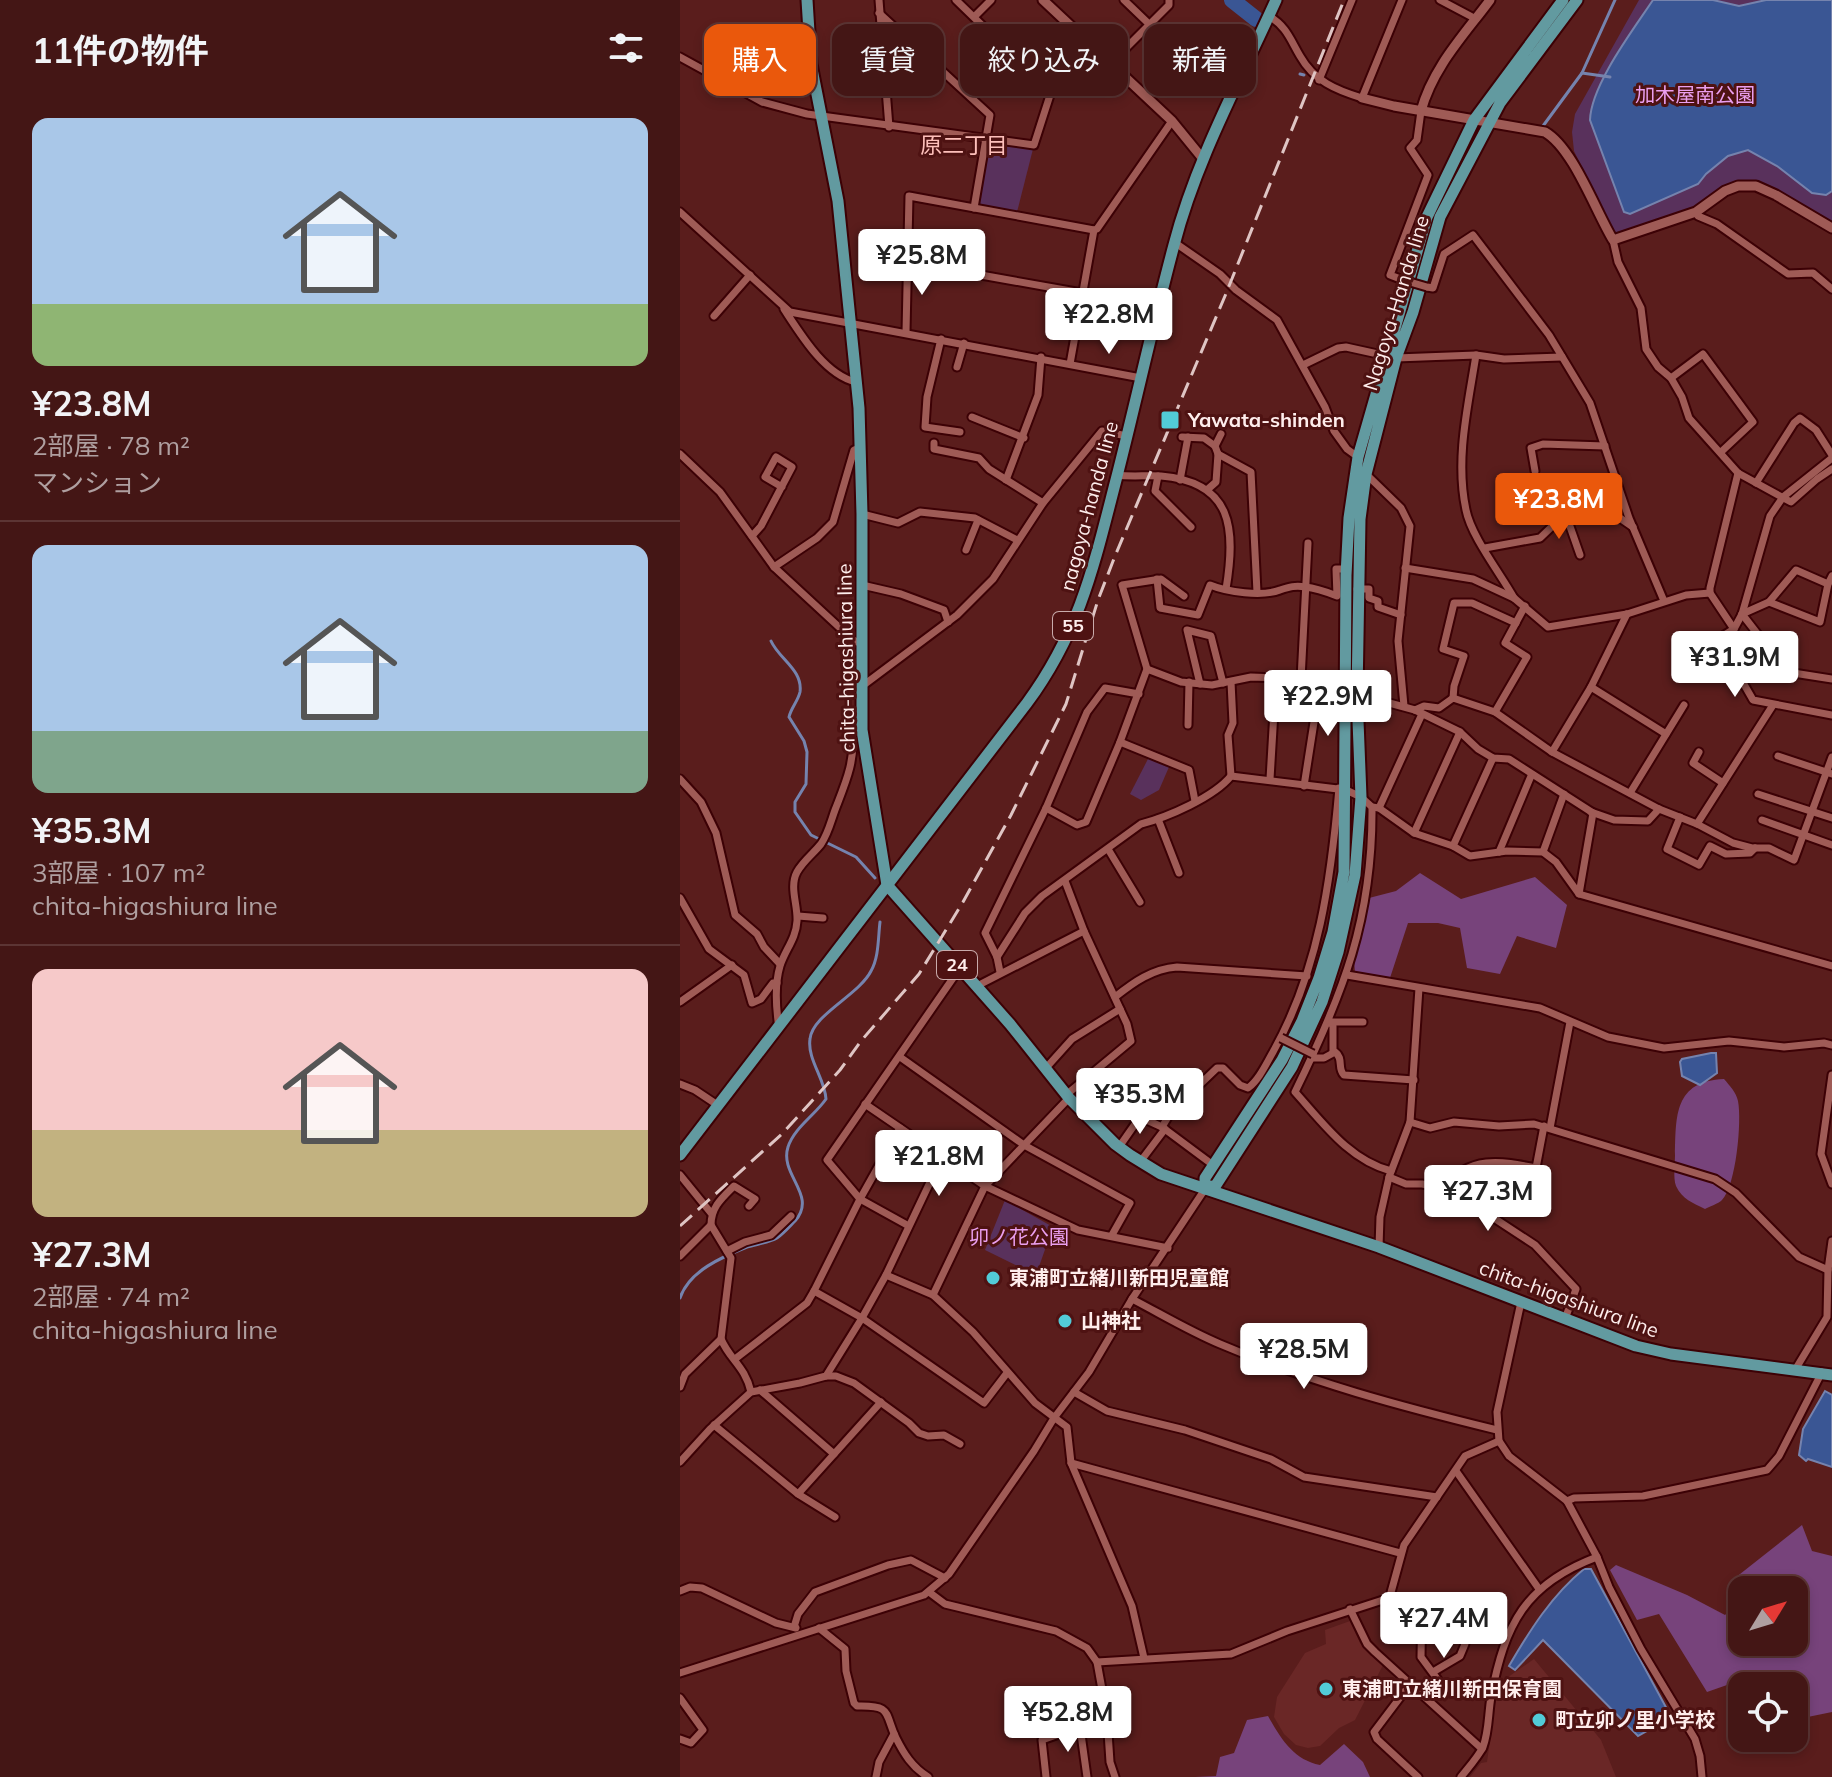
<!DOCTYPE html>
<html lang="ja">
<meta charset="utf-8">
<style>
:root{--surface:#441615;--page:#4e2322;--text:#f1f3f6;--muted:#af9fa0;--line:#5c3534;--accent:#ea580c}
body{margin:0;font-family:Mulish,"Noto Sans JP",sans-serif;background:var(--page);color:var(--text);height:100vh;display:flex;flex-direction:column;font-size:30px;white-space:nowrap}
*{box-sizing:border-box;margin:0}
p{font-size:26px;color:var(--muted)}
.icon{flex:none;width:44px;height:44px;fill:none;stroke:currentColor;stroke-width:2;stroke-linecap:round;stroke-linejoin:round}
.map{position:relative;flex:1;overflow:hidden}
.sheet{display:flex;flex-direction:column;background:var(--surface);width:680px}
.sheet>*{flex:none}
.top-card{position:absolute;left:24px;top:24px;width:760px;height:72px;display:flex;gap:16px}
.needle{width:52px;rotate:52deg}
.buttons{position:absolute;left:1048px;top:1576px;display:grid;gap:16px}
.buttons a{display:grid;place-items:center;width:80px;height:80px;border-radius:16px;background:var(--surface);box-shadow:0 4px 12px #0003,0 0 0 2px var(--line);font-size:40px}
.price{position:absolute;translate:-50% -68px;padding:0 18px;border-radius:8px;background:#fff;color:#222;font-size:26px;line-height:52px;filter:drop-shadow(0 2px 4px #0008)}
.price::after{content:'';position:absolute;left:50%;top:48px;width:24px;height:18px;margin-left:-12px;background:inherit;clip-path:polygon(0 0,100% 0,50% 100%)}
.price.on{background:var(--accent);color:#fff}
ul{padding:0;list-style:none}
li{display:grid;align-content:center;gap:16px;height:424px;padding:0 32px}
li+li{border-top:2px solid var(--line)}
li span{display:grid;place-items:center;height:248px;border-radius:16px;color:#555}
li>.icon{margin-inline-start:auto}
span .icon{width:144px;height:144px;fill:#fffc;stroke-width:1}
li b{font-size:34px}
h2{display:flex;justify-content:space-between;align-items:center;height:96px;padding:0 32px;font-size:34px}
.tag{padding:0 28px;border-radius:16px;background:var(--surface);box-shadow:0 4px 12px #0003,0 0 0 2px var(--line);font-size:28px;line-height:72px}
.tag.on{background:var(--accent);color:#fff}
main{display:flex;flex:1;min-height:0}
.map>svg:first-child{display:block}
.built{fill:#6a2726}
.green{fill:#59315c}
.forest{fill:#77437b;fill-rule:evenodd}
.water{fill:#3a5694;stroke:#7583ae;stroke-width:2}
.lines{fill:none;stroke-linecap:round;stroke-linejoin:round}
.stream{stroke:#7583ae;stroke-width:3}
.river{stroke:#3a5694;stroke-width:16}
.street-casing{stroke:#3c0105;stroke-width:11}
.secondary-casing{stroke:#3c0105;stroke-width:13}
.primary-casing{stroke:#3c0105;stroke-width:15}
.street{stroke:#9f5b56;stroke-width:7}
.secondary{stroke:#9f5b56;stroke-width:9}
.primary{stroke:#629aa0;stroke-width:11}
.rail{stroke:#dfc5c4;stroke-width:3;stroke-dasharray:16 8;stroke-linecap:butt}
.street-bridge-casing{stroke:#3c0105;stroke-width:11;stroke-linecap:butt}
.street-bridge{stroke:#9f5b56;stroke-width:7}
.poi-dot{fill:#52cbd7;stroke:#4e1212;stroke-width:3}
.labels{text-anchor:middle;stroke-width:6;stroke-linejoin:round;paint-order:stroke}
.shield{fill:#4e1212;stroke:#c9abab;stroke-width:2}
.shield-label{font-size:18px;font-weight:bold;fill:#feedec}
.park-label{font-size:20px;fill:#ea9fef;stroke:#4e1212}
.street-label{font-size:20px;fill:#feedec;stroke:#4e1212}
.poi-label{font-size:20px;font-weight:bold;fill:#feedec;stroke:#4e1212;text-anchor:start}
.neighbourhood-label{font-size:22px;fill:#fdbfba;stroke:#4e1212}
</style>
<main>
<section class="sheet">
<h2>11件の物件<svg class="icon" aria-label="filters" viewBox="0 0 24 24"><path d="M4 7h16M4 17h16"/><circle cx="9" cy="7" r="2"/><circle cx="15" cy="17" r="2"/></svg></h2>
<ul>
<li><span style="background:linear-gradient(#a9c7e8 75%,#8fb573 0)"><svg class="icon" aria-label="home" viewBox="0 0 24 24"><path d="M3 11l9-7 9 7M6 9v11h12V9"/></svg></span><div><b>¥23.8M</b><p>2部屋 · 78 m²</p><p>マンション</p></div></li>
<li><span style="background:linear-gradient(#a9c7e8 75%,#7fa58c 0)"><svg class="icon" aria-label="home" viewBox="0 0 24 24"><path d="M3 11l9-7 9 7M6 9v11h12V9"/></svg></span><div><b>¥35.3M</b><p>3部屋 · 107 m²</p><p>chita-higashiura line</p></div></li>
<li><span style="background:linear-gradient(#f6c9c9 65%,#c2b280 0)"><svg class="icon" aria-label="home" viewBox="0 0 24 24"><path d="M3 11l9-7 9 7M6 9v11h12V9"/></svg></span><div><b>¥27.3M</b><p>2部屋 · 74 m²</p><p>chita-higashiura line</p></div></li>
</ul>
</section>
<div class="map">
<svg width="1152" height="1777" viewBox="0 0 1152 1777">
<rect width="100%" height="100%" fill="#5a1d1c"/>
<g class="built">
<polygon points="670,1621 680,1643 703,1665 675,1720 659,1728 640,1746 628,1748 616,1745 604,1734 594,1717 597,1697 625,1653 646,1644 645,1630"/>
<polygon points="854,1659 921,1740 936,1777 790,1777 801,1763 807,1762 814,1712 813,1697 821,1682"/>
</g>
<g class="green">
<polygon points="959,0 1152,0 1152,223 1100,191 1079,183 1061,182 1015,207 942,234 933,231 894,151 892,132 895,114"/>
<polygon points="307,139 354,145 336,216 294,208"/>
<polygon points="469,757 489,767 479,790 461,800 450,794"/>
<polygon points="325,1200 373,1227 356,1275 305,1250"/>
</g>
<g class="forest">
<polygon points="740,873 781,899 855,877 887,905 876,948 837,936 820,974 787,968 780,928 758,923 728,923 709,981 675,974 674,958 689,898 716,891"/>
<path d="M 1044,1079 C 1050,1086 1056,1092 1058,1101 C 1062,1121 1056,1186 1042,1200 C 1038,1204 1030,1206 1025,1209 C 1013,1203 1002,1199 996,1186 C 993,1178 995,1164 995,1155 C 996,1116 994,1081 1044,1079 Z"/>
<path d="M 1122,1525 L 1132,1551 L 1152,1556 L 1152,1712 L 1118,1719 L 1114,1716 L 1114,1686 L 1077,1686 L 1067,1678 L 1027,1692 L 979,1614 L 957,1620 L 930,1570 L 936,1565 L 1007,1595 L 1045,1615 L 1062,1599 L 1055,1578 ZM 1114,1590 L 1114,1642 L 1062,1642 L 1062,1590 Z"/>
<path d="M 588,1716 C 601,1739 614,1760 640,1765 L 664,1744 L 683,1762 L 690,1777 L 515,1777 L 536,1776 L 540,1757 L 554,1753 L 567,1720 Z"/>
</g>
<g class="water">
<path d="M 973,0 L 1033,0 L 1059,6 L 1086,0 L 1152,0 L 1152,191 L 1146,195 L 1132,193 L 1097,166 L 1068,150 L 1048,156 L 1026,174 L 1018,184 L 950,214 L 944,212 L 910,120 C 911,85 953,30 973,0 Z"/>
<polygon points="1031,1053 1036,1053 1037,1073 1020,1085 1002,1076 1000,1062 1002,1059"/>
<polygon points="1145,1391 1152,1395 1152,1467 1128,1459 1126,1461 1119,1455 1123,1429"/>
<path d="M 904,1569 L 911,1569 L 988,1711 L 974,1721 L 972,1728 L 958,1736 L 863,1640 L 835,1670 L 829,1666 C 850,1630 872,1595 904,1569 Z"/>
</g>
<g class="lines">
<g class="stream">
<polyline points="576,19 579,21"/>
<polyline points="902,73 930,77"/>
<polyline points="620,74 624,75"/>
<polyline points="863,126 902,73 935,0"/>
<path d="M 91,641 C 99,659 123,670 120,692 C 118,701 111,708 109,717 L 124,741 L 127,752 L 126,784 L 115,802 L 115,812 L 131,835 L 176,857 L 195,878"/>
<path d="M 0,1298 C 9,1271 42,1257 67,1247 C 77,1244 88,1243 97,1238 C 103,1234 110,1226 115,1221 C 138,1195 99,1175 108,1147 C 114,1128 135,1115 146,1099 C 145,1079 127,1059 130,1039 C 132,1015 179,995 191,971 C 199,957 198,938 200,922"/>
</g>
<polyline class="river" points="552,0 576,19"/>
<g class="street-casing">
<g id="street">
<polyline points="199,0 209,127"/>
<polyline points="444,0 469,24"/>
<polyline points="760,0 796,19"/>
<polyline points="199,13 310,115 294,208"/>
<polyline points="295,16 311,0"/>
<path d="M 589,16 C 607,27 610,39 620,56 C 634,81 656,90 682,98 L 722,0"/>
<polyline points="0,57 82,102 127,114 354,145 371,92 276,0"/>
<polyline points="430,64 489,5 489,0"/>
<polyline points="639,80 672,0"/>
<polyline points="0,212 110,312 461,378"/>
<polyline points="1016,212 1018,216 1037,224 1108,274 1133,273 1152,289"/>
<polyline points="933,240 938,262 961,308 966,349 978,367 991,378 1002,397 1009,418 1058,473 1111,502 1137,479 1152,469"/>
<polyline points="494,242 540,274 556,290 597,320 645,407 654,431 667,449 678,457"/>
<polyline points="228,262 402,293"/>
<polyline points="723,280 710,275 748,175 730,148 737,140 741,111"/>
<polyline points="747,287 753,288 764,254 793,235 869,335 910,403 949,518 984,601"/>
<path d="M 104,309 C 121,335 145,375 176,382"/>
<polyline points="34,316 70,275"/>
<polyline points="226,332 229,196 414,230"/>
<polyline points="261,339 247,397 245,427 280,432"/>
<path d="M 796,355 C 788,406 775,459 786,510 C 791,536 820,573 834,598"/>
<polyline points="390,364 414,230 417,229 492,121"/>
<polyline points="623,365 658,348 666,347 716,358 796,355 824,359 882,357"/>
<polyline points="277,367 284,343"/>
<polyline points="991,378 1023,354 1073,422 1041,452"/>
<polyline points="292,417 344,438"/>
<polyline points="541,434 535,446 538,454 571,472 577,592"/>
<polyline points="502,437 524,438 535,446"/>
<polyline points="254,443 254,449 299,458 309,469 363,503"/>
<polyline points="0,454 40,492 94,567 173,640 182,644"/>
<polyline points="1152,458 1103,497 1090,516 1062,614 1054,629 1038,639 1073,700 1152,715"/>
<polyline points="855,471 851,448 863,444 925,446"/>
<polyline points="686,474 721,508 730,526 718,641 724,706"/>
<path d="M 437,475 C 452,477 466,475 481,476 C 553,482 556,529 546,589"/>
<polyline points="478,476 475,491 511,527"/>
<polyline points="326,480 358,395 361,357"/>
<polyline points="500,480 508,437"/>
<polyline points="1076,483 1114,423 1120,418 1136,430 1152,455"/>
<polyline points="528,489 536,482 538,454"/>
<polyline points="182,514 218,523 240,512 295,518 337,540"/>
<polyline points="886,515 900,555"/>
<polyline points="72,536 81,526 112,467 96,457 85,477 102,487"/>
<polyline points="805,548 860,538 883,516 898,508 924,507 953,527"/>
<polyline points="286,550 298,520"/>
<polyline points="94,567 137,538 153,522 174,450 180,448"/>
<polyline points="725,568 793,579 834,598 868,627 947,614 1006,595 1030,593"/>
<path d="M 477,579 L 480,608 L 518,615 L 530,585 C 547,592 582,597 600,590 C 609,587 616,585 625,587 C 636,588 647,592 657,596 L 656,569 L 666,569"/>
<polyline points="182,585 221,594 264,610 268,622"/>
<polyline points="677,589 689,589 689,598 698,601 698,607 721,615"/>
<polyline points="1089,602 1140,622 1148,584"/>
<polyline points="1062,614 1107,672 1152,679"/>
<polyline points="1062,614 1089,602 1116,570 1148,584 1152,576"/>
<polyline points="1054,629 1030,593 1030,588 1058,473"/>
<polyline points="467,669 442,585 481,579 504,596"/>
<polyline points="621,679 628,543"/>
<polyline points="551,682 553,723 548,735 551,776"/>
<polyline points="182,684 185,684 277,615 313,579 363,503 422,431 447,436"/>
<polyline points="520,684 507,630 531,636 543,683"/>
<polyline points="911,687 986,734"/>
<polyline points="773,698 774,686 784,656 763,649 774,603 792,603 836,623"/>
<polyline points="735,710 744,706 759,708 773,698 815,712 872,752 979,809 1017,824 1053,843 1072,848 1089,848 1114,860 1152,757"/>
<polyline points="815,712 847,657 825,643 845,606"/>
<polyline points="508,725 509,682"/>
<polyline points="440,742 509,770 515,801"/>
<polyline points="872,752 911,687 947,614"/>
<polyline points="1019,752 1013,763 1043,783"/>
<polyline points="1098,756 1152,774"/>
<polyline points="0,779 21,802 36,833 55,915 77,934 84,947 100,964"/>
<polyline points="590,779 596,678"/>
<polyline points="624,786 640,684"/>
<polyline points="950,793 1004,705"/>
<polyline points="1078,794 1152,818"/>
<path d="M 692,807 C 693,918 663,994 615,1092 C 643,1123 669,1160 711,1171"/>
<polyline points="366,808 397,825 406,822 440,742 467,669 501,682 532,685 571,677 621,679 735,710 780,732 798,749 813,758 829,759 913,813 899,894"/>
<polyline points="699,808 742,714"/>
<polyline points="911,812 934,820 968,821 979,809"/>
<polyline points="1000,817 987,849 1019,865 1030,846 1046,854 1070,853 1075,848"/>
<polyline points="478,819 499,873"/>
<polyline points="1082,820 1152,845"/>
<polyline points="1017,824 1093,705"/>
<polyline points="734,833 780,732"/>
<polyline points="773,846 813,758"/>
<polyline points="428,849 460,902"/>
<polyline points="819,852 851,776"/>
<polyline points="863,852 884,794"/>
<polyline points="385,881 404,931"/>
<polyline points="0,898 29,949 64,975 72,1003 81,999 93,983 97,983"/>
<polyline points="118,916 143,918"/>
<path d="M 317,957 L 345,913 L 362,896 L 461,824 C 488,817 534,797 551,776 L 666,790 L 681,797 L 692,807 L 699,808 L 734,833 L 773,846 L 790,856 L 827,851 L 863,852 L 876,862 L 899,894 L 1152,966"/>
<polyline points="320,972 317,957 305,933 366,808 407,712 425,688 459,694"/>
<polyline points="667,975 860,1008 928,1037 984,1048 1049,1041 1104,1047 1144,1043 1152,1045"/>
<polyline points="297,986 404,931 447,1024 451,1041 386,1095"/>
<path d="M 435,997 C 454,982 472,969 497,967 L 627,976"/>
<polyline points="0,1002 52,965"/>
<polyline points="649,1020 653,1026 653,1052"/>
<polyline points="652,1022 683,1022"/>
<path d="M 99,1028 C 96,1008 94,986 100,966 C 105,950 116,939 117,921 C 118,905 109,887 117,872 C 123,861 134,853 141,844 C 148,834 151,821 155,810 C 165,784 176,760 172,732 L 182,730"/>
<polyline points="220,1057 344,1145 450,1203 432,1235"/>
<path d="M 632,1058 L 644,1058 L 655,1052 C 664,1058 657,1069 664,1075 L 734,1080"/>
<polyline points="365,1069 392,1039 440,1009"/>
<polyline points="1152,1075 1141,1154 1152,1184"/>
<polyline points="0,1084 15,1090 39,1106"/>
<polyline points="185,1104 305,1186 398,1230 488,1248"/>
<polyline points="730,1122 750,1128 774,1122 819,1126 854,1124 1035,1179 1056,1193 1119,1257 1148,1270"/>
<polyline points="482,1127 533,1165"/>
<polyline points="220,1128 180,1199 134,1291 182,1318 304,1403 327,1373"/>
<polyline points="870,1128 890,1022"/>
<path d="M 439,1147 L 460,1117 L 482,1127 L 491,1112 L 537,1068 L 543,1068 L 560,1085 L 568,1088 C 579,1080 586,1064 593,1052 C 639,970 651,880 659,788"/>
<polyline points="460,1162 485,1129"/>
<polyline points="0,1175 31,1213"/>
<polyline points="709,1177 726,1184 742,1184 764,1188 788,1201 855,1245 896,1289 885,1319"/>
<path d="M 764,1188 C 789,1155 821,1161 856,1168 L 864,1126"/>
<path d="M 31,1225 C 31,1207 42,1198 54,1186 L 75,1199 L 69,1206"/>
<polyline points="227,1225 180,1199 147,1160 280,968"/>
<polyline points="699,1247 700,1217 709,1177 730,1122 739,988"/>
<polyline points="47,1251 65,1242 91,1235 111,1216"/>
<path d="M 0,1256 L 31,1225 L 51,1258 L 41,1339 C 50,1360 65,1366 71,1392"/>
<polyline points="206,1275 253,1295 293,1332 355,1403 387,1427 391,1463 452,1606 464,1658"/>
<polyline points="253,1295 305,1186 389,1098"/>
<path d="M 452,1299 C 481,1314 509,1331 540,1344 C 629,1382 723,1407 817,1430"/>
<polyline points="841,1302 817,1412 819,1441 829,1456 887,1501 917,1557 929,1587 961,1649 1015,1739 1020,1756 1022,1777"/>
<polyline points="55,1359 127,1303 134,1291"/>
<polyline points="1115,1370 1147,1317 1148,1270 1152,1241"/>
<polyline points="146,1376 156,1376 174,1383 229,1423 239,1433 248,1436 264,1435 280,1444"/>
<polyline points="0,1387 5,1374 41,1339"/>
<polyline points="80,1390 154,1454"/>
<polyline points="394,1392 427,1411 505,1430 591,1459 624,1477 757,1497"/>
<polyline points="34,1425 118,1494 155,1517"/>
<polyline points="0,1462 30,1429 71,1392 120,1383 146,1376 182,1318 206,1275 262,1157"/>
<polyline points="391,1463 720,1553"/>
<polyline points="776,1471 859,1589"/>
<polyline points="118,1494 201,1402"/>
<polyline points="887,1501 894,1498 963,1496 1087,1470 1099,1456 1142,1372"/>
<polyline points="0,1591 10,1587 22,1588 96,1623 116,1628"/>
<polyline points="249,1592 265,1604 376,1631 407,1648 417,1662 427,1717 430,1762 435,1777"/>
<polyline points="670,1609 687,1644 695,1652 802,1749"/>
<polyline points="114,1627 118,1614 135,1592 208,1565 231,1560 265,1578"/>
<path d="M 139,1628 L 165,1649 L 166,1671 L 174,1703 L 177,1706 C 213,1705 204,1713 216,1738 C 224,1754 232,1767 248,1777"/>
<polyline points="417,1662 551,1654 607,1631 706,1599 710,1596 724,1545 785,1456 819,1441"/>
<polyline points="753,1672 780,1656 785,1644"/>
<polyline points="0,1673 244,1595 269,1574 354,1451 374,1418 409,1372 452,1299 525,1189"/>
<polyline points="731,1683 694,1732 697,1739 738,1777"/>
<polyline points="740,1692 758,1680 741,1657 742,1603"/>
<polyline points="0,1698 23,1730 11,1743 0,1739"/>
<polyline points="400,1727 407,1777"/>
<polyline points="196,1777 199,1762 214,1734"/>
<polyline points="366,1777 362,1740 427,1717"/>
<path d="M 781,1777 C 788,1768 798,1757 803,1747 C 809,1731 808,1714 811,1697 C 825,1624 845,1584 917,1557"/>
</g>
</g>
<g class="secondary-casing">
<g id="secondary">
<polyline points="363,0 492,121 523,159"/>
<path d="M 682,98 L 714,106 L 865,132 C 893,148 915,210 933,240 L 1016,212 L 1045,191 L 1058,186 L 1076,186 L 1096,195 L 1152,228"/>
<path d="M 741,111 C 753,67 784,35 810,0"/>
</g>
</g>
<g class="primary-casing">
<g id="primary">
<polyline points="127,0 131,64 158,201 179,408 182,514 182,730 207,885 330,1024 389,1098 435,1144 450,1155 481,1174 699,1247 956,1346 991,1354 1152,1375"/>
<polyline points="883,0 794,120 747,217 678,457 669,518 666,575 664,872 653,932 639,978 622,1021 602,1060 525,1178 525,1189 536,1185 612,1067 642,1002 658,952 675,875 681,797 677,695 680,519 686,474 716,358 733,312 760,217 820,103 897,0"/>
<path d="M 0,1155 L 347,703 C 400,631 414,565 436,480 C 456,402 473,323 494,245 C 516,160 560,80 596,0"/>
</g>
</g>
<use href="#street" class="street"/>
<use href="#secondary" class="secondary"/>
<use href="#primary" class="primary"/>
<polyline class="rail" points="0,1226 102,1134 160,1070 181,1041 239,974 283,902 331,815 386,704 418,600 435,556 545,296 664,0"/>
<g class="street-bridge-casing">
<g id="street-bridge">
<polyline points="723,280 747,287"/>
<polyline points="601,1038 633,1054"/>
</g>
</g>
<use href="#street-bridge" class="street-bridge"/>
</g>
<g class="poi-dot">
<rect x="480" y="410" width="20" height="20" rx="4"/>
<circle cx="313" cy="1278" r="8"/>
<circle cx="385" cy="1321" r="8"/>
<circle cx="646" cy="1689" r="8"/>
<circle cx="859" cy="1720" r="8"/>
</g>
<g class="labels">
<g class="shield">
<rect x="373" y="612" width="40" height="28" rx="6"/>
<rect x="257" y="951" width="40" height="28" rx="6"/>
</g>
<g class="shield-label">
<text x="393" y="632">55</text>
<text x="277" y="971">24</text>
</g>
<g class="park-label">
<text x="1015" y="102">加木屋南公園</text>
<text x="339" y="1244">卯ノ花公園</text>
</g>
<g class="street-label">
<text transform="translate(716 303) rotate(-73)" y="7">Nagoya-Handa line</text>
<text transform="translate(409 506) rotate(-75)" y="7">nagoya-handa line</text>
<text transform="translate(166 658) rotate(-91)" y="7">chita-higashiura line</text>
<text transform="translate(889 1299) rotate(20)" y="7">chita-higashiura line</text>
</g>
<g class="poi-label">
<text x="508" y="427">Yawata-shinden</text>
<text x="329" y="1285">東浦町立緒川新田児童館</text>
<text x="401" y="1328">山神社</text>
<text x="662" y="1696">東浦町立緒川新田保育園</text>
<text x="875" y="1727">町立卯ノ里小学校</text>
</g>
<g class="neighbourhood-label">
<text x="284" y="153">原二丁目</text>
</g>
</g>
</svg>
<div class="buttons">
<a><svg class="needle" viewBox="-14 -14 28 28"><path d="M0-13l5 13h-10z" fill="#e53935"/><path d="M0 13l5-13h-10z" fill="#af9fa0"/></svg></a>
<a><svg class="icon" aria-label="locate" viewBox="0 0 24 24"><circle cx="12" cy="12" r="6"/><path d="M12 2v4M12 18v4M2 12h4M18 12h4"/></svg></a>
</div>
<b class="price" style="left:242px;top:297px">¥25.8M</b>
<b class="price" style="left:429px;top:356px">¥22.8M</b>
<b class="price on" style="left:879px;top:541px">¥23.8M</b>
<b class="price" style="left:1055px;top:699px">¥31.9M</b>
<b class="price" style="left:648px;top:738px">¥22.9M</b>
<b class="price" style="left:460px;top:1136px">¥35.3M</b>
<b class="price" style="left:259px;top:1198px">¥21.8M</b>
<b class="price" style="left:808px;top:1233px">¥27.3M</b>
<b class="price" style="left:624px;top:1391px">¥28.5M</b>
<b class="price" style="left:764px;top:1660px">¥27.4M</b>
<b class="price" style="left:388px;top:1754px">¥52.8M</b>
<div class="top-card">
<a class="tag on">購入</a>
<a class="tag">賃貸</a>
<a class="tag">絞り込み</a>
<a class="tag">新着</a>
</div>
</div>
</main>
